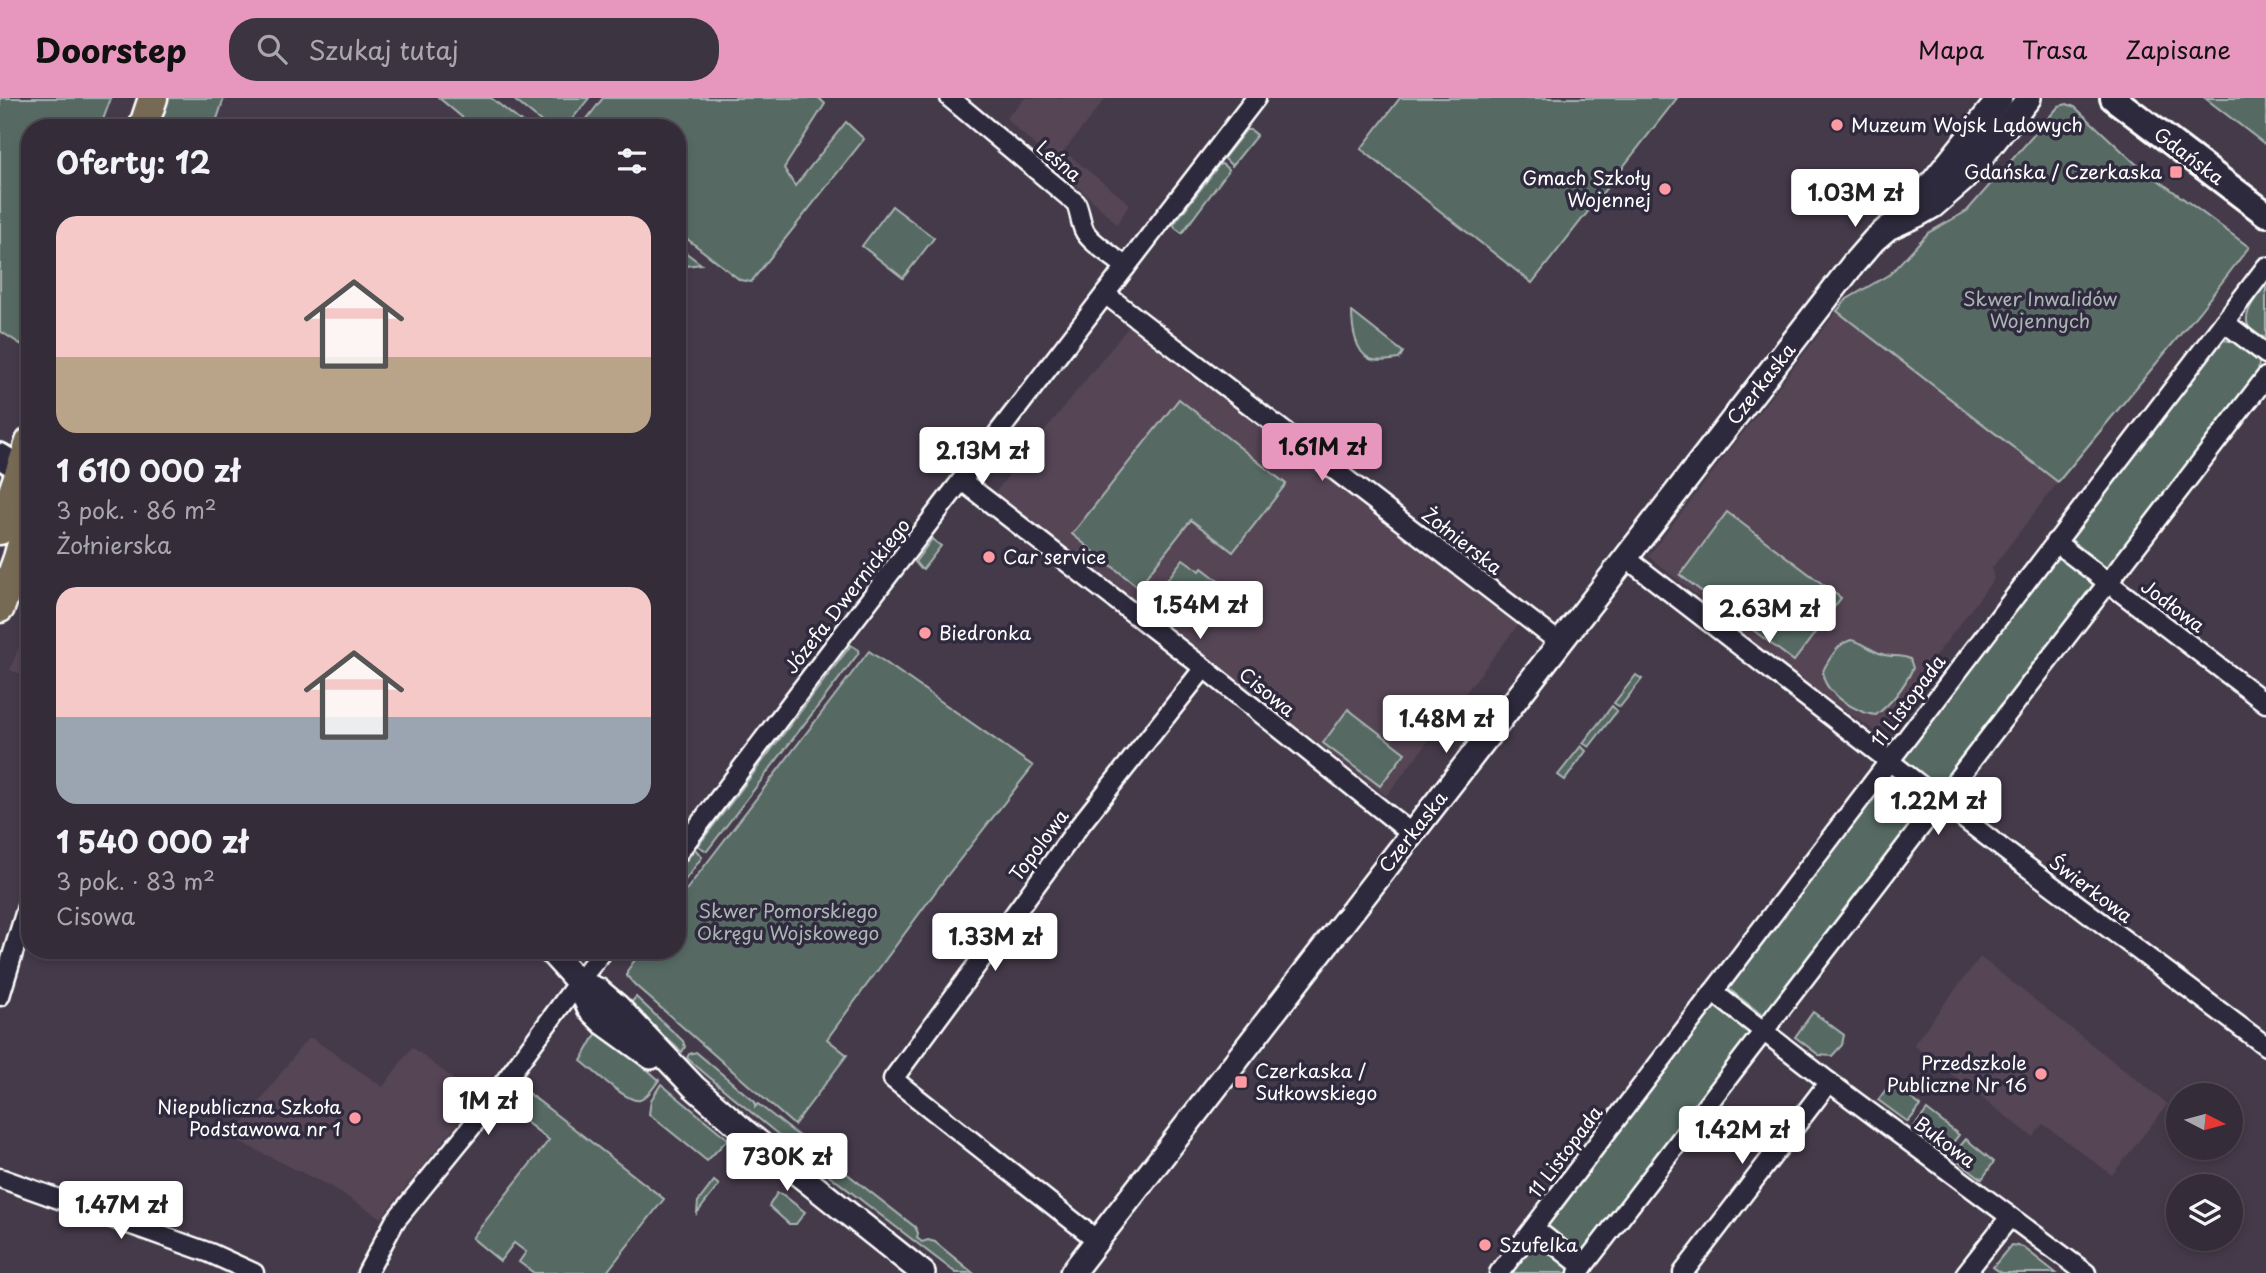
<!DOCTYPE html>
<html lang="pl">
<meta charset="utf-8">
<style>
:root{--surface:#342c38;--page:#3c3440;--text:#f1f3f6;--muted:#a9a7ae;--line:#4e4853;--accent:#e797bd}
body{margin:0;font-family:"Playpen Sans",sans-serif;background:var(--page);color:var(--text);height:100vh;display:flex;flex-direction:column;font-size:26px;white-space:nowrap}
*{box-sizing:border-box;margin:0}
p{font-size:23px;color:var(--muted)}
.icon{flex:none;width:38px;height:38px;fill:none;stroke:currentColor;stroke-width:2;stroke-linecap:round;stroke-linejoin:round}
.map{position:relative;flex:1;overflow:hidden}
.side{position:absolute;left:21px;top:21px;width:665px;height:840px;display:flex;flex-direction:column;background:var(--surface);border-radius:28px;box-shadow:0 4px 10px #0003,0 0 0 2px var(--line)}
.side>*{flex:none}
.needle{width:46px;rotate:96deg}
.fabs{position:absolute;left:2166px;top:985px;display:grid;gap:14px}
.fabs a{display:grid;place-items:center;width:77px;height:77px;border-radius:50%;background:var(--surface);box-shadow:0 4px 10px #0003,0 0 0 2px var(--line);font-size:35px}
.price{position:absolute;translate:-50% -60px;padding:0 16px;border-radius:7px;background:#fff;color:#222;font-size:23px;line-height:46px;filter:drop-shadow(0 2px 4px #0008)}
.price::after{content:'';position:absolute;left:50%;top:42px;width:21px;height:16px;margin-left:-10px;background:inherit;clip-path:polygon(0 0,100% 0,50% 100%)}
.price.selected{background:var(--accent);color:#111}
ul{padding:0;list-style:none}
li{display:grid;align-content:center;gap:14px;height:371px;padding:0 35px}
li span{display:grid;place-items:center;height:217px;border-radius:21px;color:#555}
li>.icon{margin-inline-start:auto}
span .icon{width:126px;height:126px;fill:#fffc;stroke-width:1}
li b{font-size:30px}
h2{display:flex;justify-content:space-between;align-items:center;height:84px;padding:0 35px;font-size:30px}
header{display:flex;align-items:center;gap:42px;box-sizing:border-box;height:98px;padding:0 35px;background:var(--accent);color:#111}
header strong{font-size:33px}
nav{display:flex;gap:38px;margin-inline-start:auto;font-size:24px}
.search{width:490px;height:63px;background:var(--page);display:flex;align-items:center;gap:18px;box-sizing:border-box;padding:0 24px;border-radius:28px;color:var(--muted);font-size:26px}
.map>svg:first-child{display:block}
.built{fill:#544554}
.green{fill:#566a64;stroke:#aab4b2;stroke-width:2}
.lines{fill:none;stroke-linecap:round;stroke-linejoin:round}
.minor-casing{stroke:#fff;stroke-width:23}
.tertiary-casing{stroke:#fff;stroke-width:28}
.secondary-casing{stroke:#fff;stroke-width:30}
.primary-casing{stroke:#fff;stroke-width:33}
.minor{stroke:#2f2a3d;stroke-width:18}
.tertiary{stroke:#2f2a3d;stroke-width:23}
.secondary{stroke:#2f2a3d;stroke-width:24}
.primary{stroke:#776a54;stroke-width:28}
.poi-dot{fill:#ff9aa2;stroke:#2f2a3d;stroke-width:2.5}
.labels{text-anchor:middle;stroke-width:7;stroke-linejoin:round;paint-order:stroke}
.poi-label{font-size:19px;fill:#fff;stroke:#2f2a3d;text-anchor:start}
.street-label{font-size:19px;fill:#fff;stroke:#2f2a3d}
.park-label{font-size:19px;fill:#aab4b2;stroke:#2f2a3d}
</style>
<header>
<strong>Doorstep</strong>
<div class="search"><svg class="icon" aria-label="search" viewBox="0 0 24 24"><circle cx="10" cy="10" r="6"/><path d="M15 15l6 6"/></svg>Szukaj tutaj</div>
<nav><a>Mapa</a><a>Trasa</a><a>Zapisane</a></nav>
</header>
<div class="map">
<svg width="2266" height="1175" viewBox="0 0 2266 1175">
<rect width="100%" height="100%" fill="#453a4a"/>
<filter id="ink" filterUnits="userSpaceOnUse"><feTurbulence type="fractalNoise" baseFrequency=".0143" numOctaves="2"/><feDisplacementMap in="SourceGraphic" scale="14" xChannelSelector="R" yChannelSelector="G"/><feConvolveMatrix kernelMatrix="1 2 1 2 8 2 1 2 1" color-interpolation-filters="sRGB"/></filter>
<g filter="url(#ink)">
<g class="built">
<polygon points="1025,0 1106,0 1064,53 1130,106 1117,126 1006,20"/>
<polygon points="1837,213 2058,384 1992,470 1994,481 1877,635 1800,581 1648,458"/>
<polygon points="1130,227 1519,526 1386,698 995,394"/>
<polygon points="28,525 30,525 30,579 10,572"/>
<polygon points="1980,859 2168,1006 2112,1077 2043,1026 2033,1039 1913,947"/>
<polygon points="312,940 383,989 412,949 478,1000 381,1120 331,1089 232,1040 306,942"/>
</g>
<g class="green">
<polygon points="0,0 111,0 100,30 30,30 30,234 25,249 0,233"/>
<polygon points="169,0 224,0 214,30 157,30"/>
<polygon points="439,0 491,0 529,30 475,30"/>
<polygon points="512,0 589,0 565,30 549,30"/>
<polygon points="603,0 819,0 825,6 784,70 795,88 846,24 864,41 751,184 740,182 677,133 677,30 580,30"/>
<polygon points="1400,0 1677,0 1532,185 1361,51"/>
<polygon points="2205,0 2262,0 2266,3 2266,47"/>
<polygon points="2067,6 2075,9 2135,65 2249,149 2199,214 2058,384 1837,213 1847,201 1890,176 1928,135 1967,113 2059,8"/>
<polygon points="1246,32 1251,32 1257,37 1232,68 1224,60"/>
<polygon points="1222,66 1229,72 1182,135 1175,130 1174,126 1219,67"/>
<polygon points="892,108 934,140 903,180 862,148"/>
<polygon points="677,148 701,166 677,169"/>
<path d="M 2266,186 L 2266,240 C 2231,230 2252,204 2266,186 Z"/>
<path d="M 1352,214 L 1403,254 L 1399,261 C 1390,262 1378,265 1370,261 C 1355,254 1352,229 1352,214 Z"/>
<polygon points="2224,242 2234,244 2259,264 2258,277 2108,472 2068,439 2218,244"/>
<polygon points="1179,301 1286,386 1233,454 1191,422 1138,489 1072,436"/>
<polygon points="1727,414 1841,500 1794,563 1680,477"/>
<polygon points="932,441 941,448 923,471 921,471 915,464"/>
<polygon points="2055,453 2098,486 1935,693 1898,659"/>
<polygon points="1183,461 1200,473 1202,470 1224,487 1206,512 1167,482"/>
<path d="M 1851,542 C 1863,544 1870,552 1882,556 C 1891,560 1900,556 1910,561 L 1913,570 C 1904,589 1893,604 1876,617 C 1858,616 1822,594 1823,574 C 1824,569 1828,564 1831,559 C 1836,551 1841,545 1851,542 Z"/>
<polygon points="851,547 859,552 858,556 707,753 698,748"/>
<polygon points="869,553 1033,668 947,778 827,941 847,957 794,1027 635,887 627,878 627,873 642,852 677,852 677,804"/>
<polygon points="1636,577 1642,581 1620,609 1614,605"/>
<polygon points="1612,608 1617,613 1589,649 1583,645"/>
<polygon points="1348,611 1405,655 1380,688 1323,645"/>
<polygon points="1581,648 1586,653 1565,682 1558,677"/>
<polygon points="1886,674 1928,707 1765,919 1725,888"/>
<polygon points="695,751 702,759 677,793 677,775"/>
<polygon points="636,899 683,943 685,949 682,954 629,907"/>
<polygon points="1713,906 1751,936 1581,1155 1541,1123"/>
<polygon points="1813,914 1844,937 1842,947 1832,958 1819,957 1795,939"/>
<path d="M 599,931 L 602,931 L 659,982 C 654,988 648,1000 640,1002 C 628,1006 592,971 581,963 Z"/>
<path d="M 696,954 L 755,1004 L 755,1009 L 758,1006 L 915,1129 L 918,1135 L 917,1140 L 922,1144 L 928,1142 L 935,1144 L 973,1175 L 956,1175 C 863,1104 773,1035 687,960 L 689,956 Z"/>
<polygon points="1891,985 1921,1008 1908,1024 1878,1002"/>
<polygon points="661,986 728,1041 707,1063 649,1016 651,1002"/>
<polygon points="522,990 664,1101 606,1175 534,1175 519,1164 526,1154 514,1145 500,1163 472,1140 549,1042 508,1010"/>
<polygon points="1927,1012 1959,1037 1946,1053 1914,1029"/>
<polygon points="1966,1041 1994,1064 1982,1081 1952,1058"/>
<polygon points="714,1083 719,1087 697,1115 698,1104"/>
<polygon points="777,1095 782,1096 805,1114 796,1126 789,1126 769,1108"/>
<polygon points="1531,1140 1571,1171 1568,1175 1505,1175"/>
<polygon points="2011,1147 2023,1149 2056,1175 2001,1175 1993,1169"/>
</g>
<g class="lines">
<g class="minor-casing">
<g id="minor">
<path d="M 950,0 L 1076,105 C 1080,114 1080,123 1084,132 C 1089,144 1116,160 1126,169"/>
<polyline points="1105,196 1560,545"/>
<polyline points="2224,224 2266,256"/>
<polyline points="962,383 1204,570 1412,736"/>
<polyline points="2055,444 2266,605"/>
<polyline points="1626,460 2003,751 2266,948"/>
<polyline points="677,756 844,535 1256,0"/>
<polyline points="1713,894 1829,984 2086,1175"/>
<polyline points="0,898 30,799"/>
<polyline points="0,1080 210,1155 254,1175"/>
<polyline points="1534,1130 1583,1169"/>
<polyline points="1097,1142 893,981 1080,727 1204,570"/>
<polyline points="367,1175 395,1123 473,1027 578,884 604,852"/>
<polyline points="1499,1175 2266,169"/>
<polyline points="1578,1175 2266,279"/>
<polyline points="1683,1175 1829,984"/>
<polyline points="1966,1175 2010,1119"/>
</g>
</g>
<g class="tertiary-casing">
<g id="tertiary">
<polyline points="1898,115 1929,89 2000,0"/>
<polyline points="549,852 578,884 589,910 604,925 651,959"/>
<polyline points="578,884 598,892 617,908 694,989 743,1032 923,1175"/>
<polyline points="1072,1175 1854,165 1874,142 1888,130 1917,117 1933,108 1963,82 2029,0"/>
</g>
</g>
<g class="secondary-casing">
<g id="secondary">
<polyline points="2113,0 2266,116"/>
<polyline points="0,358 21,371"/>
</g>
</g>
<g class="primary-casing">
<g id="primary">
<polyline points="143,30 153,0"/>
<polyline points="0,432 30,344"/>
<polyline points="0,510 18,460 30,417"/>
</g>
</g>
<use href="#minor" class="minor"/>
<use href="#tertiary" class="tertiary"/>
<use href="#secondary" class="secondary"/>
<use href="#primary" class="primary"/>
</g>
</g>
<g class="poi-dot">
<circle cx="1837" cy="27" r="7"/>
<rect x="2169" y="67" width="14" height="14" rx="3.5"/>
<circle cx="1665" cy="91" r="7"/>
<circle cx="989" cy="459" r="7"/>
<circle cx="925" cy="535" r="7"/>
<circle cx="2041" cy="976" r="7"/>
<rect x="1234" y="977" width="14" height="14" rx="3.5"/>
<circle cx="355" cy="1020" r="7"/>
<circle cx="1485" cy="1147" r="7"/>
</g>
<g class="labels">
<g class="poi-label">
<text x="1851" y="34">Muzeum Wojsk Lądowych</text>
<text x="2162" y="81" text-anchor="end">Gdańska / Czerkaska</text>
<text x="1651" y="87" text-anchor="end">Gmach Szkoły<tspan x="1651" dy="22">Wojennej</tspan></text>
<text x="1003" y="466">Car service</text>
<text x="939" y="542">Biedronka</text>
<text x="2027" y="972" text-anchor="end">Przedszkole<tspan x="2027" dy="22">Publiczne Nr 16</tspan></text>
<text x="1255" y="980">Czerkaska /<tspan x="1255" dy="22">Sułkowskiego</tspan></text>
<text x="341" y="1016" text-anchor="end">Niepubliczna Szkoła<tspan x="341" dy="22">Podstawowa nr 1</tspan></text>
<text x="1499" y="1154">Szufelka</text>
</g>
<g class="street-label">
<text transform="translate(2189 58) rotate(37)" y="7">Gdańska</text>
<text transform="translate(1059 63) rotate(40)" y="7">Leśna</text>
<text transform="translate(1761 286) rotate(-52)" y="7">Czerkaska</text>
<text transform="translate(1462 443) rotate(38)" y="7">Żołnierska</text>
<text transform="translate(847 498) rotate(-52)" y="7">Józefa Dwernickiego</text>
<text transform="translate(2173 508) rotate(37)" y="7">Jodłowa</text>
<text transform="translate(1267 594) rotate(39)" y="7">Cisowa</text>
<text transform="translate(1908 603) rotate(-53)" y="7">11 Listopada</text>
<text transform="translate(1413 734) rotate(-52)" y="7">Czerkaska</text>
<text transform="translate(1039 747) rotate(-53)" y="7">Topolowa</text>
<text transform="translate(2091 791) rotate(37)" y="7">Świerkowa</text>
<text transform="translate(1945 1044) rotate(37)" y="7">Bukowa</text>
<text transform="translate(1565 1054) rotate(-53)" y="7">11 Listopada</text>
</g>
<g class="park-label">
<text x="2040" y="208">Skwer Inwalidów<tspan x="2040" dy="22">Wojennych</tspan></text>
<text x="788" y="820">Skwer Pomorskiego<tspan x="788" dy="22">Okręgu Wojskowego</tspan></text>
</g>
</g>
</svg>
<div class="fabs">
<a><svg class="needle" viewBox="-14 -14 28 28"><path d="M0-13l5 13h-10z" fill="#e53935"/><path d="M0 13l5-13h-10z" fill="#a9a7ae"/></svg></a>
<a><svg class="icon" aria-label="layers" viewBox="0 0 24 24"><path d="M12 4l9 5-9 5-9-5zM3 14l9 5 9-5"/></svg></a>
</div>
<b class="price" style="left:1855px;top:131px">1.03M zł</b>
<b class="price selected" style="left:1322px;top:385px">1.61M zł</b>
<b class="price" style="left:982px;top:389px">2.13M zł</b>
<b class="price" style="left:1200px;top:543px">1.54M zł</b>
<b class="price" style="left:1769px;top:547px">2.63M zł</b>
<b class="price" style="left:1446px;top:657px">1.48M zł</b>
<b class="price" style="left:1938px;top:739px">1.22M zł</b>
<b class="price" style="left:995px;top:875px">1.33M zł</b>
<b class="price" style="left:488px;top:1039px">1M zł</b>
<b class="price" style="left:1742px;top:1068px">1.42M zł</b>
<b class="price" style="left:787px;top:1095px">730K zł</b>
<b class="price" style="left:121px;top:1143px">1.47M zł</b>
<section class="side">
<h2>Oferty: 12<svg class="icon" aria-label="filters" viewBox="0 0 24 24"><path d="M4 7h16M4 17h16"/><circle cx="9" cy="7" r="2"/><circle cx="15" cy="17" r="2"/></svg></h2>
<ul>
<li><span style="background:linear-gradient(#f6c9c9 65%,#b9a48a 0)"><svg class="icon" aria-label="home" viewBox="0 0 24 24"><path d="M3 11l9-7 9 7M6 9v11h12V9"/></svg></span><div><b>1 610 000 zł</b><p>3 pok. · 86 m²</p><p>Żołnierska</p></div></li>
<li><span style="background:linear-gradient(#f6c9c9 60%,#9aa5b1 0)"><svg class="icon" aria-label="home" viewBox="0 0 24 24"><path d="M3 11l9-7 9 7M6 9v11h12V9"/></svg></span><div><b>1 540 000 zł</b><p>3 pok. · 83 m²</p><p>Cisowa</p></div></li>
</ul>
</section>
</div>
